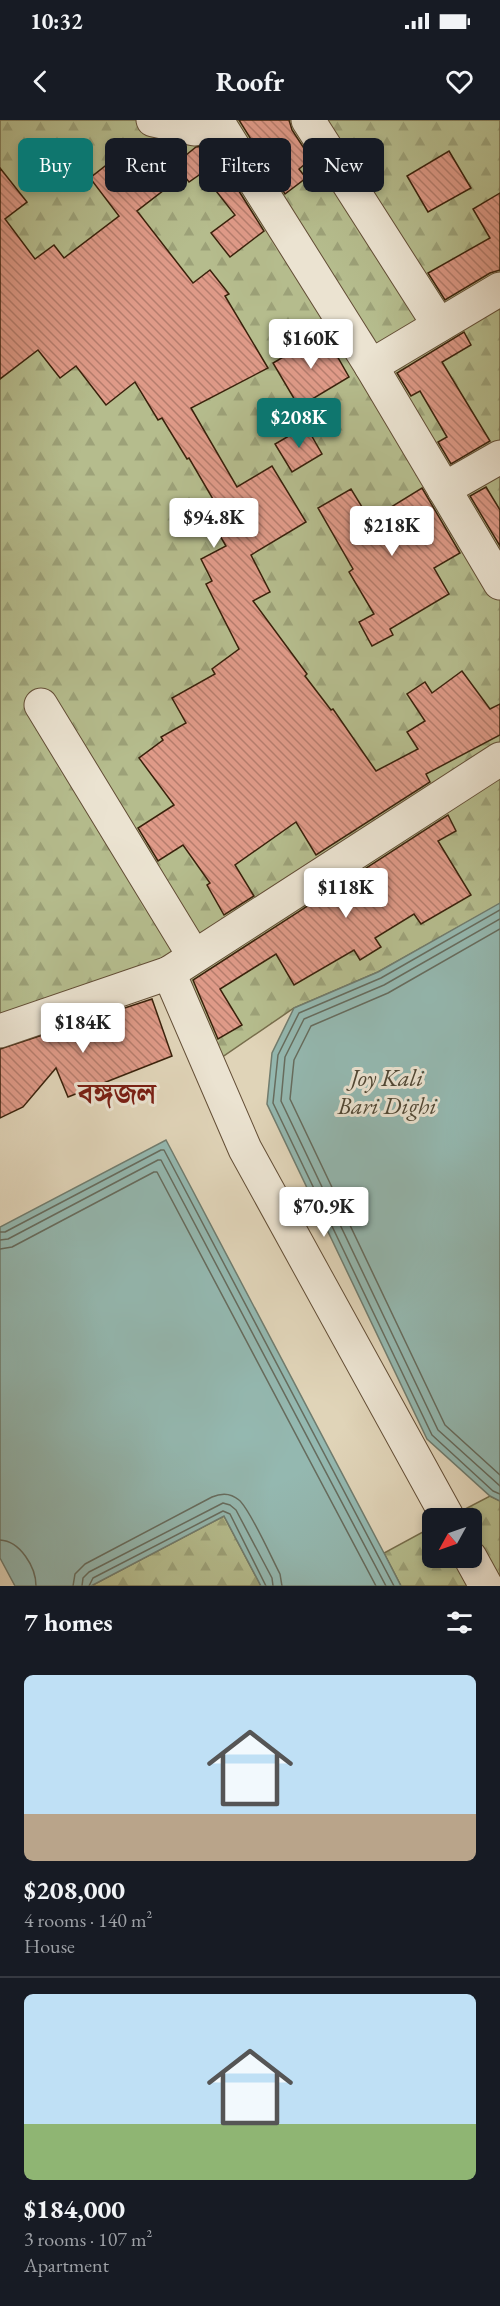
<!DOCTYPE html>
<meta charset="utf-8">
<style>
:root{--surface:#171b24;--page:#242831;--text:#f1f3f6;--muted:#9ea1a6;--line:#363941;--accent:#0f766e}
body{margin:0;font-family:"EB Garamond","Noto Serif Bengali",serif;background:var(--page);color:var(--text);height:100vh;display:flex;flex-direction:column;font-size:22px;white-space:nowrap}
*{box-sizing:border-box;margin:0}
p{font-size:20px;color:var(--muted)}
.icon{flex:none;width:33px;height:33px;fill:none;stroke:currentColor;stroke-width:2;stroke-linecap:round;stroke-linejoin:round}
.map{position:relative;height:1466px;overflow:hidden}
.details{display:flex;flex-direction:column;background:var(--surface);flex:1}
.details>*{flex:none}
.banner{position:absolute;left:18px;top:18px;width:465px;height:54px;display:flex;gap:12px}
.needle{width:39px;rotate:230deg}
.tools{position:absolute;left:422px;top:1388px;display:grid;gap:12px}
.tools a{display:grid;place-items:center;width:60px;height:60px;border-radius:9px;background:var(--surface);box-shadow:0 3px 9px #0003;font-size:30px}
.price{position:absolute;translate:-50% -51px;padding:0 14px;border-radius:6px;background:#fff;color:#222;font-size:20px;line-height:39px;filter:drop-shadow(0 2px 3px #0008)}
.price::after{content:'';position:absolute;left:50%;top:36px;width:18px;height:14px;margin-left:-9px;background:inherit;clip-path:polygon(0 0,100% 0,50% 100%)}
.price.selected{background:var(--accent);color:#fff}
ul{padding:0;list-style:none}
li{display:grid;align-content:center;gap:12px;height:318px;padding:0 24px}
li+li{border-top:2px solid var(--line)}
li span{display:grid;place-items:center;height:186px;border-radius:9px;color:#555}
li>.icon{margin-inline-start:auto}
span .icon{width:108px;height:108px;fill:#fffc;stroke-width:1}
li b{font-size:26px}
h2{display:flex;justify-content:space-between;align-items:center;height:72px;padding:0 24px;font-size:26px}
.tag{padding:0 21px;border-radius:9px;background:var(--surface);box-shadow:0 3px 9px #0003;font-size:21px;line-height:54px}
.tag.selected{background:var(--accent);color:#fff}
.status{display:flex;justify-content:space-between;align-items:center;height:42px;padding:0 30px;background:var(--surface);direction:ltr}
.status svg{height:16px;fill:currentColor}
header{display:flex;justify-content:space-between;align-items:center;height:78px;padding:0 24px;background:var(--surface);font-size:27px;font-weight:700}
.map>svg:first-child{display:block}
.forest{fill:url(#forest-firs);stroke:#776e4c;stroke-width:1.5}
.water{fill:#94b8b0;stroke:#707c6e;stroke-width:1.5}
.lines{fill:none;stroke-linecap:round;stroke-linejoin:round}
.shore{stroke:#666c5e;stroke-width:1.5}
.building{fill:url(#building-back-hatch);stroke:#39210b;stroke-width:1.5}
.minor-casing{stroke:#634e36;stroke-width:35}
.minor{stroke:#ebe3d1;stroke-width:33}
.labels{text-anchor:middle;stroke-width:6;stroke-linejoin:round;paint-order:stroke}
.water-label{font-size:24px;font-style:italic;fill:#504734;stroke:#ebe3d1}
.district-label{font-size:28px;font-weight:bold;fill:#7a1f14;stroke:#ebe3d1}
</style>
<div class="status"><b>10:32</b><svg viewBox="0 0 49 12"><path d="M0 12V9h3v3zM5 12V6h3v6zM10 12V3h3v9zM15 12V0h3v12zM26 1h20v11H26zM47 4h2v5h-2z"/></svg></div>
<header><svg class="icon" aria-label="back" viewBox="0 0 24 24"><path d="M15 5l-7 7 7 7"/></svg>Roofr<svg class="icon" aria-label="heart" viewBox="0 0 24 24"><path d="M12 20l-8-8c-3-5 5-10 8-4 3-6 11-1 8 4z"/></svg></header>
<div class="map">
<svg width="500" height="1466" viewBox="0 0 500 1466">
<defs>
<pattern id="forest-firs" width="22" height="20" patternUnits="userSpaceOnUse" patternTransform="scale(1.5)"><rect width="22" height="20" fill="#b5bc8d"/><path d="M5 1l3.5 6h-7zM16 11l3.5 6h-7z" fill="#9ca178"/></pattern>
<pattern id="building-back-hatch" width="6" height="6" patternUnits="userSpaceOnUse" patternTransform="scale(1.5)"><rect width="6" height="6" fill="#df9a88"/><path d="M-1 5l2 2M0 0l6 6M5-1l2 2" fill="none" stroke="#b67d6d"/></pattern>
</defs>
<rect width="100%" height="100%" fill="#e0d4b8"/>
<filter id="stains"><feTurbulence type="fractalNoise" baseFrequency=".00333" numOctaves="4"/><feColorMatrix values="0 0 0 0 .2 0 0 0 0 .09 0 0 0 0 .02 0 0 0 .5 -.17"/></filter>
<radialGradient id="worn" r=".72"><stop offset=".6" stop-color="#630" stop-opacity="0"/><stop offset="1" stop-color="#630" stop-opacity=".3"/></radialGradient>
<g class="forest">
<polygon points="0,0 500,0 500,784 378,852 294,888 209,946 168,853 0,911"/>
<polygon points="490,1376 500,1381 500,1466 401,1466 384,1433 432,1407 432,1437 471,1437 471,1398 448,1398"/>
<polygon points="224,1396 261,1466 91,1466"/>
</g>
<g class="water">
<polygon points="500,783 500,1381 490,1376 427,1319 267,984 272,933 294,888 378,852"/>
<polygon points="166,1020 384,1433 401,1466 261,1466 224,1396 91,1466 15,1466 0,1438 0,1107"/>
</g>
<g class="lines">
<g class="shore">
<polyline points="500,790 381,858 299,893 278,935 273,983 432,1315 493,1371 500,1374"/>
<polyline points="500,799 384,865 304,899 285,937 281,981 438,1310 500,1366"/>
<polyline points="500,809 388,873 311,906 294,940 290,979 445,1305 500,1355"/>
<polyline points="0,1112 5,1112 161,1030 164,1030 394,1466"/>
<polyline points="0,1120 8,1119 158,1040 161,1040 386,1466"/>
<polyline points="0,1129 12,1127 154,1052 157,1052 376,1466"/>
<path d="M 0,1420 C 20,1421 36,1447 36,1466"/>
<path d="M 73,1466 L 75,1454 L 85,1444 L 212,1377 C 221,1373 231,1373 239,1380 C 250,1389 272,1439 280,1454 L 282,1466"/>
<polyline points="82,1466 83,1458 89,1452 223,1383 230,1385 236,1390 272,1458 273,1466"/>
<polyline points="89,1466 93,1458 223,1391 230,1394 266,1466"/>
</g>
</g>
<g class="building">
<polygon points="239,0 289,0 292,10 311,39 299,49 306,58 285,74"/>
<polygon points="143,24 173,63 137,91 193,163 210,150 229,174 225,176 268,248 191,288 237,367 272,346 306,402 251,435 270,472 253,481 307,554 305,556 331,590 333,589 376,651 418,629 407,612 425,601 407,574 425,562 432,573 462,551 490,589 500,584 500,615 426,654 430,662 316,735 296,702 235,745 254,776 224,795 207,765 210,763 183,725 158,741 138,708 174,685 139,638 163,620 161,617 186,603 172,578 215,554 212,549 239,529 206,464 212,461 201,439 226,426 213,404 224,398 189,338 187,339 162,298 158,300 135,262 106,285 76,246 60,258 38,230 0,259 0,48 27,82 5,99 35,139 54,125 64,138 119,96 90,58 114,39 118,44"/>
<polygon points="210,25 264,111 230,137 211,113 235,95 202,53 189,62 175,44 196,27"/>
<polygon points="449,31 471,68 428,92 407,56"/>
<polygon points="500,73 500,150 490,153 445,180 428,153 490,118 473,89"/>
<polygon points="464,212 471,225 442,242 490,321 451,344 438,322 447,317 420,271 411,276 397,253"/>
<polygon points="324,213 349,257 299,287 273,243"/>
<polygon points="306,306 322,334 292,352 275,324"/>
<polygon points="486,367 500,390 500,426 470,376"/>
<polygon points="422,368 460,433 434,448 449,474 390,509 393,515 372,526 359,502 374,494 349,452 353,449 318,388 351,369 370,400"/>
<polygon points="448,695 456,711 438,721 471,775 421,804 414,794 375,818 381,827 360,840 354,830 294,865 276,834 220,869 242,905 218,919 193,860"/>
<polygon points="152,879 172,936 68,977 56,948 23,987 0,998 0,929"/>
</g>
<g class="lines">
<g class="minor-casing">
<g id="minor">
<polyline points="153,0 194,9 219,4 371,246 500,169"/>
<polyline points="308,0 439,205"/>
<polyline points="371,246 500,463"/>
<polyline points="444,369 500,337"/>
<polyline points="41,585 194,836"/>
<polyline points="169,853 245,1029 448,1398"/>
<polyline points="0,911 169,853 500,639"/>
<polyline points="470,1437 486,1466"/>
</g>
</g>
<use href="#minor" class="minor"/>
</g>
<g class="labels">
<g class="water-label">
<text x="387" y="966">Joy Kali<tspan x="387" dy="28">Bari Dighi</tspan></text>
</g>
<g class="district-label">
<text x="117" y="983">বঙ্গজল</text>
</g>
</g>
<rect width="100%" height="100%" filter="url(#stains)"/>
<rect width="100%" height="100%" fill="url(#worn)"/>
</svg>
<div class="tools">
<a><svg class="needle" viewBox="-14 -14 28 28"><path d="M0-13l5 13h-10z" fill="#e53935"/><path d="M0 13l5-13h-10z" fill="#9ea1a6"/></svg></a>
</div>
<b class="price" style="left:311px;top:250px">$160K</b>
<b class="price selected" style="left:299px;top:329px">$208K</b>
<b class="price" style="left:214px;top:429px">$94.8K</b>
<b class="price" style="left:392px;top:437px">$218K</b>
<b class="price" style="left:346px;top:799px">$118K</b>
<b class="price" style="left:83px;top:934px">$184K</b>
<b class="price" style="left:324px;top:1118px">$70.9K</b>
<div class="banner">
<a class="tag selected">Buy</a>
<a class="tag">Rent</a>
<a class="tag">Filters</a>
<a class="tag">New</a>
</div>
</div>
<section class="details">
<h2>7 homes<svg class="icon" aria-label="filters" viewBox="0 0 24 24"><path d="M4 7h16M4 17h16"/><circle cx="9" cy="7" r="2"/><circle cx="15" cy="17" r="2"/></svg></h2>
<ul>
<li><span style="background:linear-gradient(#bfe0f5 75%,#b9a48a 0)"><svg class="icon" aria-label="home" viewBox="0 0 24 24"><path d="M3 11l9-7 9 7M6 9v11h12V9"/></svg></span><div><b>$208,000</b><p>4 rooms · 140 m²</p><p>House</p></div></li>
<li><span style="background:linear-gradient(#bfe0f5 70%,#8fb573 0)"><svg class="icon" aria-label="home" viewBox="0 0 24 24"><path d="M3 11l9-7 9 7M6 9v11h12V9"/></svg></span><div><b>$184,000</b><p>3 rooms · 107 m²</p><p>Apartment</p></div></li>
</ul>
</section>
